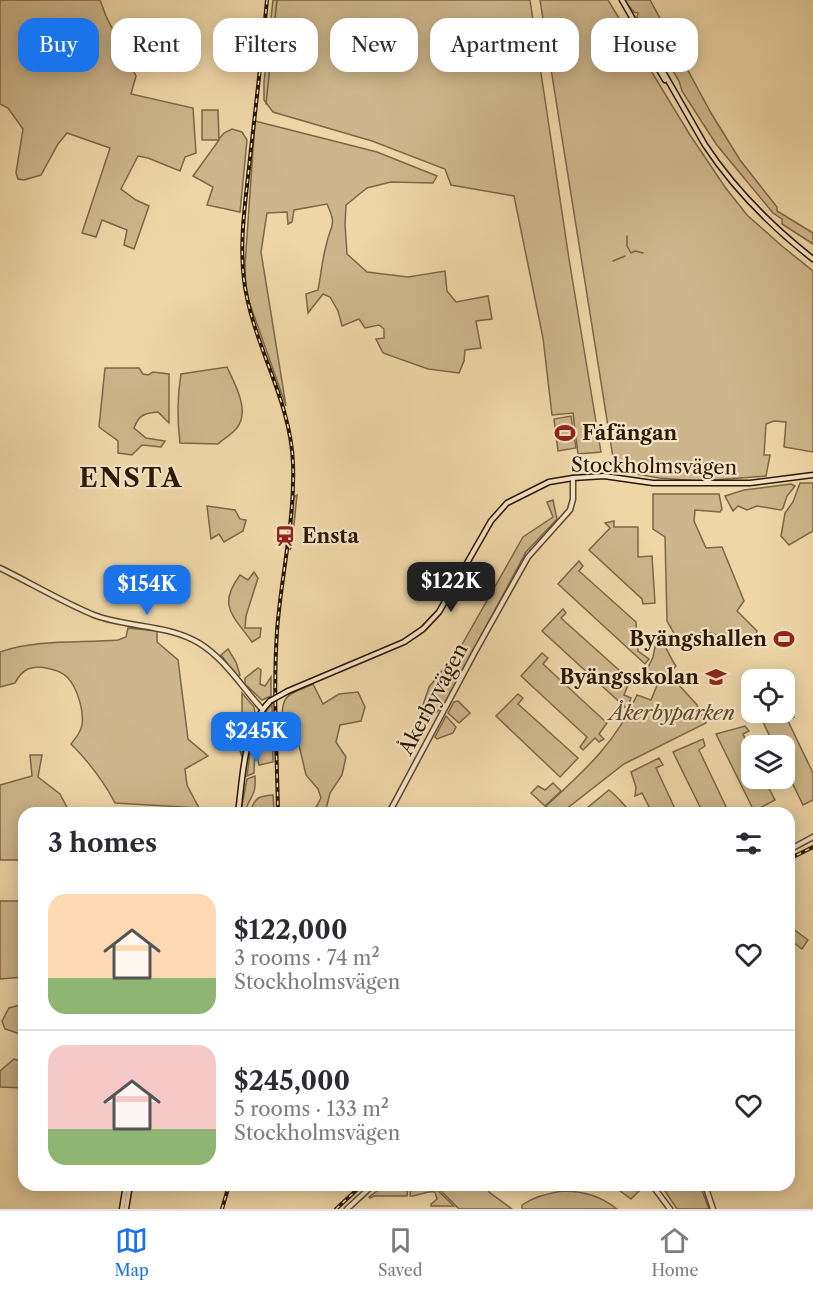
<!DOCTYPE html>
<meta charset="utf-8">
<style>
:root{--surface:#fff;--page:#f2f2f3;--text:#2b2b33;--muted:#7c7c81;--line:#e1e1e2;--accent:#1a73e8}
body{margin:0;font-family:"Libre Caslon Text",serif;background:var(--page);color:var(--text);height:100vh;display:flex;flex-direction:column;font-size:22px;white-space:nowrap}
*{box-sizing:border-box;margin:0}
p{font-size:20px;color:var(--muted)}
.icon{flex:none;width:33px;height:33px;fill:none;stroke:currentColor;stroke-width:2;stroke-linecap:round;stroke-linejoin:round}
.map{position:relative;flex:1;overflow:hidden}
.sheet{position:absolute;left:18px;top:807px;width:777px;height:384px;display:flex;flex-direction:column;background:var(--surface);border-radius:18px;box-shadow:0 3px 15px #0003}
.sheet>*{flex:none}
.banner{position:absolute;left:18px;top:18px;width:777px;height:54px;display:flex;gap:12px}
.controls{position:absolute;left:741px;top:669px;display:grid;gap:12px}
.controls a{display:grid;place-items:center;width:54px;height:54px;border-radius:12px;background:var(--surface);box-shadow:0 3px 15px #0003;font-size:30px}
.price{position:absolute;translate:-50% -51px;padding:0 14px;border-radius:12px;background:var(--accent);color:#fff;font-size:20px;line-height:39px;filter:drop-shadow(0 2px 3px #0008)}
.price::after{content:'';position:absolute;left:50%;top:36px;width:18px;height:14px;margin-left:-9px;background:inherit;clip-path:polygon(0 0,100% 0,50% 100%)}
.price.selected{background:#222;color:#fff}
ul{padding:0;list-style:none}
li{display:flex;align-items:center;gap:18px;height:150px;padding:0 30px}
li+li{border-top:2px solid var(--line)}
li span{display:grid;place-items:center;flex:none;width:168px;height:120px;border-radius:18px;color:#555}
li>.icon{margin-inline-start:auto}
span .icon{width:72px;height:72px;fill:#fffc;stroke-width:1}
li b{font-size:26px}
h2{display:flex;justify-content:space-between;align-items:center;height:72px;padding:0 30px;font-size:26px}
.pill{padding:0 21px;border-radius:18px;background:var(--surface);box-shadow:0 3px 15px #0003;font-size:21px;line-height:54px}
.pill.selected{background:var(--accent);color:#fff}
.tabs{display:flex;justify-content:space-around;align-items:center;height:84px;border-top:2px solid var(--line);background:var(--surface);font-size:16px;color:var(--muted)}
.tabs a{display:grid;justify-items:center;gap:3px}
.tabs .selected{color:var(--accent)}
.map>svg:first-child{display:block}
.green{fill:#cdb68b;stroke:#7c6746;stroke-width:1.5}
.lines{fill:none;stroke-linecap:round;stroke-linejoin:round}
.stream{stroke:#776343;stroke-width:1.5}
.tertiary-casing{stroke:#5b482b;stroke-width:7}
.secondary-casing{stroke:#2a1802;stroke-width:7}
.tertiary{stroke:#f4e4c6;stroke-width:4}
.secondary{stroke:#f4e4c6;stroke-width:4}
.rail-casing{stroke:#2a1802;stroke-width:4}
.rail{stroke:#f4e4c6;stroke-width:1.5;stroke-dasharray:4.5;stroke-linecap:butt}
.secondary-bridge-casing{stroke:#2a1802;stroke-width:7;stroke-linecap:butt}
.secondary-bridge{stroke:#f4e4c6;stroke-width:4}
.labels{text-anchor:middle;stroke-width:4.5;stroke-linejoin:round;paint-order:stroke}
.poi-label{font-size:20px;font-weight:bold;fill:#2a1802;stroke:#f4e4c6;text-anchor:start}
.street-label{font-size:20px;fill:#2a1802;stroke:#f4e4c6}
.park-label{font-size:20px;font-style:italic;fill:#5b472b;stroke:#f4e4c6}
.district-label{font-size:26px;font-weight:bold;letter-spacing:1.5px;fill:#2a1802;stroke:#f4e4c6}
</style>
<div class="map">
<svg width="813" height="1209" viewBox="0 0 813 1209">
<rect width="100%" height="100%" fill="#eed6a7"/>
<filter id="stains"><feTurbulence type="fractalNoise" baseFrequency=".00333" numOctaves="4"/><feColorMatrix values="0 0 0 0 .2 0 0 0 0 .09 0 0 0 0 .02 0 0 0 .5 -.17"/></filter>
<radialGradient id="worn" r=".72"><stop offset=".6" stop-color="#630" stop-opacity="0"/><stop offset="1" stop-color="#630" stop-opacity=".3"/></radialGradient>
<g class="green">
<polygon points="0,0 100,0 106,16 136,76 131,94 193,108 196,153 185,157 180,171 148,158 138,156 121,189 136,200 149,206 134,249 124,245 127,230 102,220 96,237 82,233 110,148 67,133 58,144 41,175 24,180 18,179 16,173 23,129 8,108 0,104"/>
<polygon points="273,0 530,0 569,259 601,452 578,454 573,413 552,415 543,338 514,196 451,185 445,169 372,141 273,112 264,100 264,82"/>
<polygon points="540,0 608,0 690,135 725,187 747,215 782,246 813,271 813,452 784,447 786,422 774,421 766,424 764,455 770,455 766,476 700,481 659,478 615,470"/>
<polygon points="624,0 650,0 672,40 657,43 637,17 638,13 634,12"/>
<polygon points="678,52 711,113 740,160 777,207 777,211 813,233 813,244 782,224 782,219 773,213 716,144 682,91 679,81 670,66 669,58"/>
<polygon points="202,110 218,110 219,139 224,133 232,129 242,132 247,140 240,212 207,205 213,187 193,176 219,140 202,140"/>
<path d="M 255,121 L 377,152 L 437,176 L 433,183 L 391,182 L 367,188 L 346,205 L 345,224 L 347,254 L 367,272 L 408,277 L 445,271 L 447,291 L 456,302 L 488,296 L 492,319 L 476,321 L 481,348 L 465,350 L 464,361 L 459,373 L 428,369 L 383,353 L 376,339 L 384,338 L 384,329 L 379,325 L 365,328 L 359,319 L 342,326 L 338,311 L 330,297 L 323,294 L 308,313 L 306,294 L 318,290 C 321,275 322,260 326,246 C 330,224 338,228 327,204 L 294,210 L 292,222 L 288,224 L 287,212 L 267,213 L 261,252 L 286,406 L 246,293 L 245,265 Z"/>
<path d="M 227,367 C 235,384 251,412 236,429 C 231,435 223,439 218,444 L 180,443 C 177,419 177,398 181,374 Z"/>
<path d="M 105,368 L 139,368 L 143,374 L 148,375 L 153,372 L 169,374 L 169,423 L 158,412 C 144,413 139,415 134,428 L 146,438 L 165,441 L 161,447 L 142,445 L 132,455 L 118,453 L 118,441 L 99,427 Z"/>
<polygon points="571,416 576,448 558,451 554,419"/>
<polygon points="800,483 813,483 813,531 789,545 781,536 785,513 793,502"/>
<polygon points="791,484 795,486 787,496 783,508 781,510 757,506 747,510 738,506 733,511 725,496 744,490"/>
<polygon points="653,494 719,494 722,509 720,512 695,510 694,521 706,548 722,547 744,601 737,611 757,631 752,647 705,631 679,642 667,621 665,537 653,529"/>
<polygon points="297,495 292,545 290,550 293,502 295,496"/>
<path d="M 553,500 L 557,519 L 526,552 L 443,707 C 435,713 429,720 419,717 L 429,687 L 460,648 L 523,537 L 553,517 L 547,502 Z"/>
<polygon points="207,506 235,510 240,519 246,520 243,531 224,542 219,534 211,539"/>
<polygon points="614,521 614,527 638,527 638,557 652,556 655,603 643,604 642,599 589,550 610,528 605,523"/>
<polygon points="579,561 583,566 579,571 636,622 638,651 649,659 645,664 558,584"/>
<path d="M 254,572 L 258,578 L 246,616 L 245,628 L 261,628 L 260,637 L 252,642 C 233,615 217,606 240,575 L 248,580 Z"/>
<polygon points="563,609 566,613 561,618 630,680 624,695 631,698 627,709 542,631"/>
<path d="M 128,628 L 157,631 L 157,642 L 178,660 L 188,739 L 208,756 L 185,769 L 187,785 L 199,808 L 115,803 C 103,780 89,762 71,744 C 75,739 81,732 82,725 C 84,710 77,687 67,677 C 59,669 38,665 28,669 C 22,672 18,677 15,683 L 0,687 L 0,652 C 37,639 79,643 118,640 L 126,637 Z"/>
<path d="M 656,642 C 669,645 668,656 676,666 L 669,674 L 697,705 L 706,723 L 624,764 L 561,813 L 552,813 L 546,806 C 583,772 616,743 637,695 L 651,700 L 658,683 L 644,676 L 653,657 Z"/>
<polygon points="228,649 236,662 240,675 237,676 221,655"/>
<polygon points="542,653 548,658 543,664 607,723 599,734 604,739 599,742 595,738 583,750 580,747 587,737 521,676"/>
<polygon points="258,668 261,670 260,684 265,686 271,677 271,696 262,700 245,684 245,678"/>
<path d="M 313,684 L 323,704 L 339,694 L 358,692 L 365,707 L 361,721 L 340,725 L 336,742 L 346,757 L 342,775 L 330,793 L 325,813 L 313,813 L 321,798 L 318,789 L 306,775 L 298,741 L 282,728 C 282,694 283,697 313,684 Z"/>
<polygon points="242,693 254,707 255,713 243,743 242,757 232,725 242,717"/>
<polygon points="518,694 523,698 518,704 578,758 560,777 496,716"/>
<polygon points="458,701 470,713 459,723 448,713 454,702"/>
<polygon points="272,704 273,762 259,765 255,745 252,741 262,716"/>
<polygon points="790,711 794,717 788,721 813,773 813,800 803,805 785,768 784,746 774,745 762,720"/>
<polygon points="446,716 456,727 453,733 437,739 435,737"/>
<polygon points="745,726 749,731 743,734 751,752 752,778 764,779 775,800 754,811 716,734"/>
<polygon points="703,739 705,746 699,750 729,813 703,813 673,752"/>
<polygon points="251,745 255,750 254,773 247,776"/>
<polygon points="30,755 42,755 38,777 60,794 70,813 24,813 24,860 0,860 0,785 32,776"/>
<polygon points="659,758 663,765 656,768 677,813 652,813 642,793 635,796 636,787 631,772"/>
<path d="M 255,776 C 256,797 252,792 246,809 L 241,810 L 247,779 Z"/>
<polygon points="553,783 561,791 545,806 531,793 538,786 545,790"/>
<path d="M 609,790 C 620,798 624,807 633,813 L 590,813 L 587,808 Z"/>
<path d="M 273,795 L 274,810 L 251,810 C 255,797 260,796 273,795 Z"/>
<polygon points="0,901 24,901 24,977 0,979"/>
<polygon points="789,926 808,940 802,949 789,939"/>
<polygon points="24,1004 24,1038 20,1034 5,1029 2,1021 9,1008"/>
<polygon points="14,1059 24,1062 24,1088 0,1087 0,1071"/>
<polygon points="385,1185 408,1185 407,1196 374,1196 370,1198 369,1197"/>
<path d="M 411,1185 L 435,1188 L 454,1206 L 431,1206 L 431,1204 L 437,1199 L 435,1192 C 427,1190 419,1196 410,1196 Z"/>
<polygon points="435,1185 489,1185 489,1192 512,1209 459,1209"/>
<polygon points="616,1185 645,1185 631,1199 615,1187"/>
<polygon points="661,1185 700,1185 709,1209 677,1209"/>
<path d="M 563,1191 C 583,1191 601,1196 617,1209 L 522,1209 L 522,1205 C 535,1196 548,1193 563,1191 Z"/>
</g>
<g class="lines">
<g class="stream">
<polyline points="266,104 277,0"/>
<polyline points="627,236 627,246 631,253 635,251 643,253"/>
<polyline points="613,261 625,256"/>
</g>
<g class="tertiary-casing">
<g id="tertiary">
<path d="M 0,568 C 31,583 62,602 94,615 C 128,628 167,624 199,643 C 225,659 242,687 262,709"/>
<polyline points="389,813 476,650 528,557 570,510 573,499 573,478"/>
<polyline points="789,850 813,837"/>
<polyline points="652,1185 670,1209"/>
<polyline points="705,1185 713,1209"/>
<polyline points="347,1209 373,1185"/>
</g>
</g>
<g class="secondary-casing">
<g id="secondary">
<path d="M 622,0 L 705,145 C 734,189 771,226 813,259"/>
<polyline points="655,63 665,80"/>
<polyline points="288,691 404,642 423,629 439,612 491,521 507,503 549,482 573,478 604,476 653,483 750,483 813,475"/>
<path d="M 238,813 C 243,777 243,729 270,701"/>
<polyline points="122,1209 126,1185"/>
<polyline points="126,1209 130,1185"/>
</g>
</g>
<use href="#tertiary" class="tertiary"/>
<use href="#secondary" class="secondary"/>
<g class="rail-casing">
<g id="rail">
<path d="M 267,0 C 262,53 256,105 250,158 C 246,198 239,240 244,280 C 252,344 291,399 293,464 C 295,520 281,576 277,631 C 273,692 277,753 278,813"/>
<polyline points="789,859 813,847"/>
<polyline points="222,1209 229,1185"/>
<polyline points="336,1209 362,1185"/>
</g>
</g>
<use href="#rail" class="rail"/>
<g class="secondary-bridge-casing">
<polyline id="secondary-bridge" points="270,701 288,691"/>
</g>
<use href="#secondary-bridge" class="secondary-bridge"/>
</g>
<defs>
<g id="stadium-bare" transform="scale(1.62)"><path d="M0-5a6.5 5 0 1 0 0 10a6.5 5 0 1 0 0-10ZM-3.5-1.8h7v3.6h-7Z" fill="#8f2418" stroke="#f4e4c6" stroke-width="2.5" paint-order="stroke"/></g>
<g id="station-bare" transform="scale(1.62)"><path d="M-3-6H3Q5-6 5-4V2Q5 4 3 4L4.5 6H3L1.5 4h-3L-3 6H-4.5L-3 4Q-5 4-5 2V-4Q-5-6-3-6ZM-3.5-4v3h7v-3ZM-3.5 1v1.5H-2V1ZM2 1v1.5H3.5V1Z" fill="#8f2418" stroke="#f4e4c6" stroke-width="2.5" paint-order="stroke"/></g>
<g id="school-bare" transform="scale(1.62)"><path d="M0-5L7-2L0 1L-7-2ZM-4 1L0 2.5L4 1V4Q0 6-4 4Z" fill="#8f2418" stroke="#f4e4c6" stroke-width="2.5" paint-order="stroke"/></g>
</defs>
<g fill-rule="evenodd">
<use href="#stadium-bare" x="565" y="433"/>
<use href="#station-bare" x="285" y="536"/>
<use href="#stadium-bare" x="784" y="639"/>
<use href="#school-bare" x="716" y="677"/>
</g>
<g class="labels">
<g class="poi-label">
<text x="582" y="440">Fåfängan</text>
<text x="302" y="543">Ensta</text>
<text x="767" y="646" text-anchor="end">Byängshallen</text>
<text x="699" y="684" text-anchor="end">Byängsskolan</text>
</g>
<g class="street-label">
<text transform="translate(654 466) rotate(1)" y="7">Stockholmsvägen</text>
<text transform="translate(433 699) rotate(-62)" y="7">Åkerbyvägen</text>
</g>
<g class="park-label">
<text x="672" y="720">Åkerbyparken</text>
</g>
<g class="district-label">
<text x="131" y="487">ENSTA</text>
</g>
</g>
<rect width="100%" height="100%" filter="url(#stains)"/>
<rect width="100%" height="100%" fill="url(#worn)"/>
</svg>
<div class="controls">
<a><svg class="icon" aria-label="locate" viewBox="0 0 24 24"><circle cx="12" cy="12" r="6"/><path d="M12 2v4M12 18v4M2 12h4M18 12h4"/></svg></a>
<a><svg class="icon" aria-label="layers" viewBox="0 0 24 24"><path d="M12 4l9 5-9 5-9-5zM3 14l9 5 9-5"/></svg></a>
</div>
<b class="price selected" style="left:451px;top:613px">$122K</b>
<b class="price" style="left:147px;top:616px">$154K</b>
<b class="price" style="left:256px;top:763px">$245K</b>
<div class="banner">
<a class="pill selected">Buy</a>
<a class="pill">Rent</a>
<a class="pill">Filters</a>
<a class="pill">New</a>
<a class="pill">Apartment</a>
<a class="pill">House</a>
</div>
<section class="sheet">
<h2>3 homes<svg class="icon" aria-label="filters" viewBox="0 0 24 24"><path d="M4 7h16M4 17h16"/><circle cx="9" cy="7" r="2"/><circle cx="15" cy="17" r="2"/></svg></h2>
<ul>
<li><span style="background:linear-gradient(#ffd9b3 70%,#8fb573 0)"><svg class="icon" aria-label="home" viewBox="0 0 24 24"><path d="M3 11l9-7 9 7M6 9v11h12V9"/></svg></span><div><b>$122,000</b><p>3 rooms · 74 m²</p><p>Stockholmsvägen</p></div><svg class="icon" aria-label="heart" viewBox="0 0 24 24"><path d="M12 20l-8-8c-3-5 5-10 8-4 3-6 11-1 8 4z"/></svg></li>
<li><span style="background:linear-gradient(#f6c9c9 70%,#8fb573 0)"><svg class="icon" aria-label="home" viewBox="0 0 24 24"><path d="M3 11l9-7 9 7M6 9v11h12V9"/></svg></span><div><b>$245,000</b><p>5 rooms · 133 m²</p><p>Stockholmsvägen</p></div><svg class="icon" aria-label="heart" viewBox="0 0 24 24"><path d="M12 20l-8-8c-3-5 5-10 8-4 3-6 11-1 8 4z"/></svg></li>
</ul>
</section>
</div>
<nav class="tabs">
<a class="selected"><svg class="icon" aria-label="map" viewBox="0 0 24 24"><path d="M3 6l6-2 6 2 6-2v14l-6 2-6-2-6 2zM9 4v14M15 6v14"/></svg>Map</a>
<a><svg class="icon" aria-label="saved" viewBox="0 0 24 24"><path d="M7 4h10v16l-5-4-5 4z"/></svg>Saved</a>
<a><svg class="icon" aria-label="home" viewBox="0 0 24 24"><path d="M3 11l9-7 9 7M6 9v11h12V9"/></svg>Home</a>
</nav>
